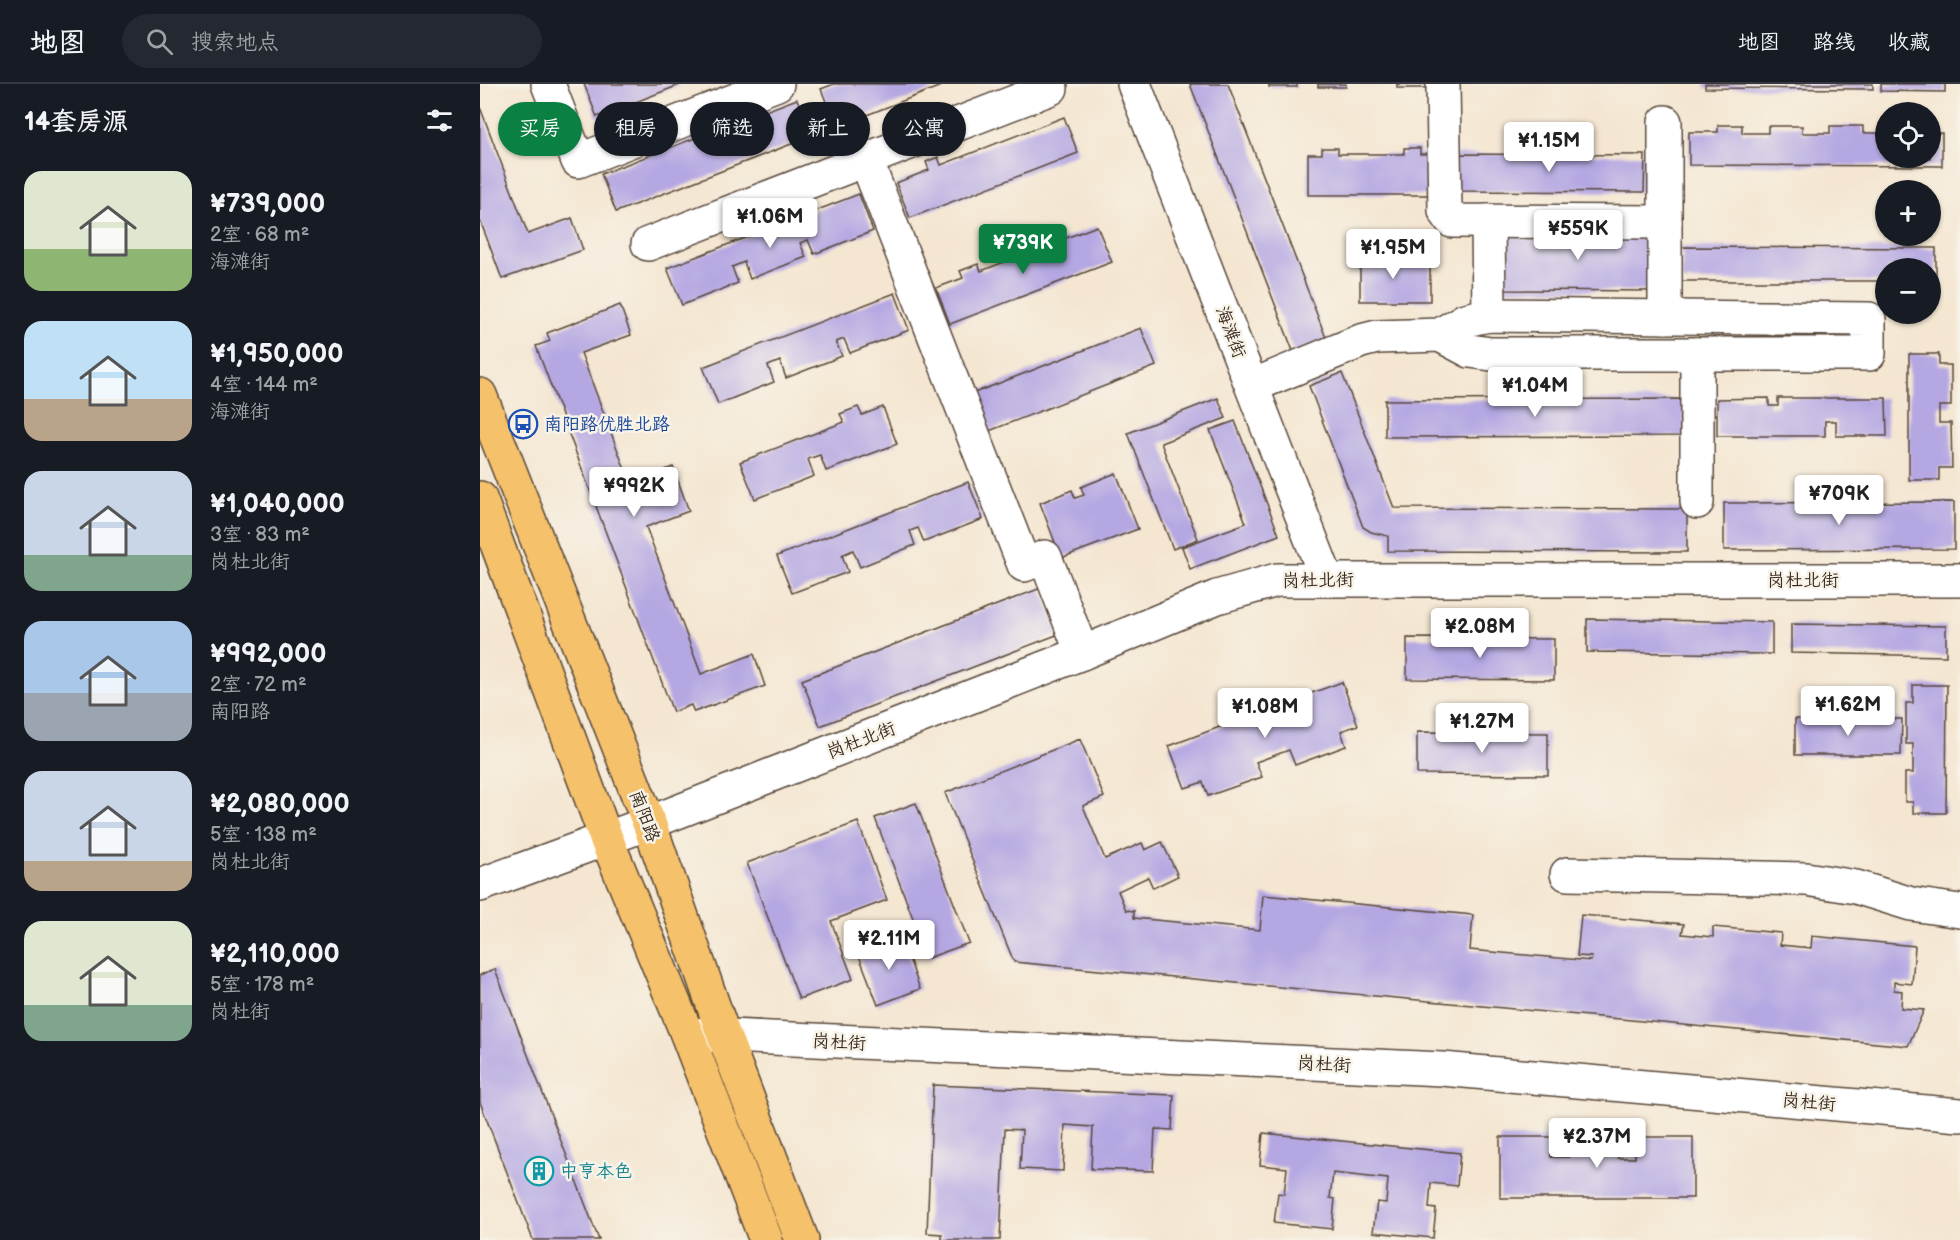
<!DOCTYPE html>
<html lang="zh">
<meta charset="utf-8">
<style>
:root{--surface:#171b24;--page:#242831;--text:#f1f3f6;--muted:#9ea1a6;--line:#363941;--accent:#0b8043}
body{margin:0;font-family:"Balsamiq Sans","LXGW WenKai TC",sans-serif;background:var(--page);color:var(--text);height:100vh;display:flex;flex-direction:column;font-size:22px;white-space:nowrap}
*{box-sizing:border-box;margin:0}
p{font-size:20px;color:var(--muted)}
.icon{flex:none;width:33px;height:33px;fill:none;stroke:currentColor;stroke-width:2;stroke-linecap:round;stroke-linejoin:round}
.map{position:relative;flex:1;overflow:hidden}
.side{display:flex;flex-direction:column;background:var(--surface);width:480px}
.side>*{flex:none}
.guide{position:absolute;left:18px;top:18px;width:570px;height:54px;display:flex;gap:12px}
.tools{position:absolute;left:1395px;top:18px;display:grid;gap:12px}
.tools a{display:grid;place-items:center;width:66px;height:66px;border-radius:50%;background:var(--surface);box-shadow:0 2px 4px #0004;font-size:30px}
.price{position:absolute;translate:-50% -51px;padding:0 14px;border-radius:6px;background:#fff;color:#222;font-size:20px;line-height:39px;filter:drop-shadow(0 2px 3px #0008)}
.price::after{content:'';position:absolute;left:50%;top:36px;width:18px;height:14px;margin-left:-9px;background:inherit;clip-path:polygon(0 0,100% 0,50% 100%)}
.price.on{background:var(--accent);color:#fff}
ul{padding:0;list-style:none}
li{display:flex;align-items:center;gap:18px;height:150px;padding:0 24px}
li span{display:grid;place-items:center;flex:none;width:168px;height:120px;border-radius:18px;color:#555}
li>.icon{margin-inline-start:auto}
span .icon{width:72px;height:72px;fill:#fffc;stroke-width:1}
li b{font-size:26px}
h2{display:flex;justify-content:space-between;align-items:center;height:72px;padding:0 24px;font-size:26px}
.chip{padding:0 21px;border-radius:27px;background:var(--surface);box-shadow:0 2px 4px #0004;font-size:21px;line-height:54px}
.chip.on{background:var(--accent);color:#fff}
header{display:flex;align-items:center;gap:36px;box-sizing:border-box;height:84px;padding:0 30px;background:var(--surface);border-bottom:2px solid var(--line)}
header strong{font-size:28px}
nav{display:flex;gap:33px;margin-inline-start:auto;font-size:21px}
.search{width:420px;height:54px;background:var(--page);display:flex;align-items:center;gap:15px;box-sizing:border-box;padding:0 21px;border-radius:33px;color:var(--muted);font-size:22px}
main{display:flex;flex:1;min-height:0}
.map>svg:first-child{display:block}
.building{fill:#b5a7e2}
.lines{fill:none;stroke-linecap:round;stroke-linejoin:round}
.minor-casing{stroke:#574639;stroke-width:36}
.major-casing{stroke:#574639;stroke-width:36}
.minor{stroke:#fff;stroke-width:33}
.major{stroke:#f5c16b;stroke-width:33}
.labels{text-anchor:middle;stroke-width:5;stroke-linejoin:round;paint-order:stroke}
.street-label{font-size:18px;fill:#3b2a1e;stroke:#f7f3e8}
.transit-label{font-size:18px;fill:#164399;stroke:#f7f3e8;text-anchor:start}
.culture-label{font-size:18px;fill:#0d838f;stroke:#f7f3e8;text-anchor:start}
</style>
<header>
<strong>地图</strong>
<div class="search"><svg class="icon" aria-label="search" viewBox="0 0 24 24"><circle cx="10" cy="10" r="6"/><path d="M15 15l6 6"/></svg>搜索地点</div>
<nav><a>地图</a><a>路线</a><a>收藏</a></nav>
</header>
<main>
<section class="side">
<h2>14套房源<svg class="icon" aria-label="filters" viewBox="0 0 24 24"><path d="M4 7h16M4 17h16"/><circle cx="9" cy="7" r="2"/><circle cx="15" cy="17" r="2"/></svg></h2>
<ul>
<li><span style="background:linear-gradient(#dfe7d0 65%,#8fb573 0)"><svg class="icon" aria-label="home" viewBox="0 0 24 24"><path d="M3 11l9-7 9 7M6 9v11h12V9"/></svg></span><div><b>¥739,000</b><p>2室 · 68 m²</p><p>海滩街</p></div></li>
<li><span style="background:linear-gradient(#bfe0f5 65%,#b9a48a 0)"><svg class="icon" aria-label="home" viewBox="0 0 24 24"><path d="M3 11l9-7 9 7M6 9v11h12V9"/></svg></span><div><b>¥1,950,000</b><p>4室 · 144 m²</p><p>海滩街</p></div></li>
<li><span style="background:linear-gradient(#c9d6e8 70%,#7fa58c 0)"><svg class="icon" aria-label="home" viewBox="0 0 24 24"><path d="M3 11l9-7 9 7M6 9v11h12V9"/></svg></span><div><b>¥1,040,000</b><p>3室 · 83 m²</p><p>岗杜北街</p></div></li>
<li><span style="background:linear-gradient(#a9c7e8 60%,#9aa5b1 0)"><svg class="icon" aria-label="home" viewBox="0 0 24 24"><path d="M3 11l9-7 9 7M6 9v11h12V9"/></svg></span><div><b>¥992,000</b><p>2室 · 72 m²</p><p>南阳路</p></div></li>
<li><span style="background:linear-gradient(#c9d6e8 75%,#b9a48a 0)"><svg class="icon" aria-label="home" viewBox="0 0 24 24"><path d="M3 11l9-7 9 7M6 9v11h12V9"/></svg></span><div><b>¥2,080,000</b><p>5室 · 138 m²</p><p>岗杜北街</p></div></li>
<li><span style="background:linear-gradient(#dfe7d0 70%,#7fa58c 0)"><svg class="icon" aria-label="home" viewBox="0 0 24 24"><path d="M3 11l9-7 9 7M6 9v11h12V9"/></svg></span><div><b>¥2,110,000</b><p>5室 · 178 m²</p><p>岗杜街</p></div></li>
</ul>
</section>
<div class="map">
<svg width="1480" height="1156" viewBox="0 0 1480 1156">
<rect width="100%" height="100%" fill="#f7f3e8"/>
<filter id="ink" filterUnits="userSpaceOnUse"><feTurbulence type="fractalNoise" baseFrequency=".0167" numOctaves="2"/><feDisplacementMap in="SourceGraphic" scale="12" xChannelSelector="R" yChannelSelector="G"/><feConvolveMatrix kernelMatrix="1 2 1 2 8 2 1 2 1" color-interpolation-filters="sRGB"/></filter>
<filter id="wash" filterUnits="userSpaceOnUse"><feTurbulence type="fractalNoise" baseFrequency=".008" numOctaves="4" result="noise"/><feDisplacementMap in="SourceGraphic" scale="24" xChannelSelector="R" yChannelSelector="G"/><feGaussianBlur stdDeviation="1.35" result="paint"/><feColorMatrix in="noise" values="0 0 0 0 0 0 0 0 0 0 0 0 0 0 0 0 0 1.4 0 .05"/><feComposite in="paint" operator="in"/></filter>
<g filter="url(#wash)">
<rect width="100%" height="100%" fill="#f4e6d1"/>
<g id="blocks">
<g class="building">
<polygon points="104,0 202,0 117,33"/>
<polygon points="354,0 466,0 356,43 341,5"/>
<polygon points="710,0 748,0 848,259 815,272"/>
<rect x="789" y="0" width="28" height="3"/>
<rect x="838" y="0" width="28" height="3"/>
<rect x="917" y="0" width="31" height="4"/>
<polygon points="1225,0 1393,0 1393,5 1225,4"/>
<polygon points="1401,0 1465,0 1465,8 1401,7"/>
<polygon points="317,15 332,52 136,128 121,90"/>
<polygon points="0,23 48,150 92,134 103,166 22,195 0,136"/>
<polygon points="584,33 598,69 430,134 416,99 449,86 446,78 458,73 461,81"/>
<polygon points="1238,41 1262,41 1262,49 1288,49 1288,42 1322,42 1322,49 1350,49 1350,42 1383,42 1383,49 1406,49 1406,74 1450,74 1450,49 1462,49 1462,82 1209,81 1209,48 1238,48"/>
<polygon points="842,64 858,64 858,70 924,70 924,64 940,64 940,70 955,70 954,111 828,111 828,70 842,70"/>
<polygon points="974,70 1165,71 1164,108 974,107"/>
<polygon points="379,110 393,147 334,170 328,156 320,159 326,173 270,195 264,178 252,183 258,199 202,221 187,184"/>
<polygon points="617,142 632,178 470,240 456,204 483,194 480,187 498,180 501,187"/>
<polygon points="1023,148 1173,148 1173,207 1023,206"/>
<polygon points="1202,163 1456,164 1456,198 1450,198 1450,184 1406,184 1406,197 1202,197"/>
<polygon points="880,169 906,169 906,180 950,180 950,217 880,217"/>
<polygon points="415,209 429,246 370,269 364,255 356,258 362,272 306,294 300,277 288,282 294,298 238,320 223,283"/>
<polygon points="140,221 151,251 101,269 150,399 193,383 209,427 166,443 221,590 274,570 285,602 214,628 211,621 193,628 56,262 70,257 67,249"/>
<polygon points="661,244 676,282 509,347 494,309"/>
<polygon points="1429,270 1459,270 1459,281 1471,281 1471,322 1459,322 1459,339 1471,339 1472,384 1459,384 1459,396 1429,396"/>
<polygon points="862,289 914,424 1207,425 1207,468 908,467 908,452 891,448 883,443 829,302"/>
<polygon points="738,314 746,334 681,359 718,455 693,465 648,349"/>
<polygon points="1289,314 1289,322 1298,322 1298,314 1406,314 1407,352 1356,352 1356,337 1345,337 1345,352 1237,352 1237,315"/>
<polygon points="1205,315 1205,352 905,353 905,316"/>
<polygon points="378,323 382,331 403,323 417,360 346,387 340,371 328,375 334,392 275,415 260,378 364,338 360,330"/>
<polygon points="755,337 799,451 710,485 702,463 766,439 730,346"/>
<polygon points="636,389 658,445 581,474 560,419 592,406 595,414 604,411 601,403"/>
<polygon points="488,398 503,435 444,458 438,444 430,447 435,461 380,483 373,466 362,471 368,488 312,509 297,472"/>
<polygon points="1474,418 1474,465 1244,466 1244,419"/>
<polygon points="561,504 579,550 340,642 322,596"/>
<polygon points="1107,535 1292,538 1292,570 1107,568"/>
<polygon points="1311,540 1466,542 1466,572 1311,569"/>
<polygon points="927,554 1074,555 1074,596 927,595"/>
<polygon points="862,598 878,641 861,647 866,662 815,681 809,666 776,678 782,693 728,712 723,698 705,704 689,662 761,635 759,630 802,614 804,619"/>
<polygon points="1433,601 1467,601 1466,729 1433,729 1433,718 1425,718 1425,689 1433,689 1433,660 1426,660 1426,619 1433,619"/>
<polygon points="1315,635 1422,635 1421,671 1315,671"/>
<polygon points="937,648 1068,649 1068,691 937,690"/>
<polygon points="600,655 624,713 603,722 625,775 662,759 665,766 682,758 698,792 673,804 668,793 638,807 646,826 654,827 654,834 780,846 783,811 993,831 990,866 1111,877 1112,873 1097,872 1101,831 1204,840 1202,850 1233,853 1233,843 1301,849 1300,861 1331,864 1332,852 1435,862 1432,900 1414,898 1414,906 1422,907 1421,924 1444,926 1428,962 534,878 465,709"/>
<polygon points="436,719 489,859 448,874 395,734"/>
<polygon points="378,738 407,816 351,837 373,895 319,915 267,779"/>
<polygon points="421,852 440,905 398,921 378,869"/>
<polygon points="15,885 119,1156 53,1156 0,1018 0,891"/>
<polygon points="453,1001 694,1011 692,1046 675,1045 673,1087 611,1085 613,1043 585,1041 583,1087 540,1085 542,1046 525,1045 520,1156 462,1156 462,1150 447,1149"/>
<polygon points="783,1049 980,1069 977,1102 951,1099 949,1124 956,1125 953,1154 893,1148 897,1118 906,1119 908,1095 853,1089 850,1114 855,1115 852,1145 794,1139 798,1109 804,1110 807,1084 780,1081"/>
<polygon points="1020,1053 1071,1053 1071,1073 1089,1073 1089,1053 1138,1053 1138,1074 1155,1074 1155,1053 1213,1053 1213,1114 1020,1114"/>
</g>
</g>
</g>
<g filter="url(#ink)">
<use href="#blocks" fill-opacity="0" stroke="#574639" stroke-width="1.5"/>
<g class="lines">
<g class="minor-casing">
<g id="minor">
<polyline points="68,0 98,77 297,0"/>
<polyline points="654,0 847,496"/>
<polyline points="963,0 965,127 972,137 1185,138"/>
<polyline points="1185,38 1185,233"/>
<polyline points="386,76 544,481 565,473 602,569"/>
<polyline points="1008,137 1009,231"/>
<polyline points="168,160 571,4"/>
<polyline points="1217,270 1217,418"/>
<polyline points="772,302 881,257 897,253 960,251 990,267 1011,270 1389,270 1389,235 1009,231 985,236 960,251"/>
<polyline points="1087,790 1326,795 1376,803 1431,820 1480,827"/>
<polyline points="0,801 169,739 602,569 737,513 797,496 1480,496"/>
<polyline points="207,950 962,985 1480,1031"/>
</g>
</g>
<g class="major-casing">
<g id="major">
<polyline points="0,311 169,739 244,952 322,1156"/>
<polyline points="0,414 126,754 207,950 286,1156"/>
</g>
</g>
<use href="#minor" class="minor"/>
<use href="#major" class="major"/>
</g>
</g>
<defs>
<g id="bus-ring" transform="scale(1.5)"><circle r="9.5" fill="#f7f3e8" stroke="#1a4fb4" stroke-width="1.5"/><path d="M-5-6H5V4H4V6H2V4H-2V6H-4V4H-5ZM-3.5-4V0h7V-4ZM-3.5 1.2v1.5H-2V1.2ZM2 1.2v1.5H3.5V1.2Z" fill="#1a4fb4"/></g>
<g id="building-ring" transform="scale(1.5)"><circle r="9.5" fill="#f7f3e8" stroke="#0f9aa8" stroke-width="1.5"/><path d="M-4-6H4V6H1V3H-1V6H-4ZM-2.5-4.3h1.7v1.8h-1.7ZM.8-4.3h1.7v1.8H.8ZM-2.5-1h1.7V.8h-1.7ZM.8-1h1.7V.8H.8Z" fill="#0f9aa8"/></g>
</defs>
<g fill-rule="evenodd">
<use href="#bus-ring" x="43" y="340"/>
<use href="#building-ring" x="59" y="1087"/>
</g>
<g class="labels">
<g class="street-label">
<text transform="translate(751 248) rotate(69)" y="6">海滩街</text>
<text transform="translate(838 496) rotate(-1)" y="6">岗杜北街</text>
<text x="1323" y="502">岗杜北街</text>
<text transform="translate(381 656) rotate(-21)" y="6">岗杜北街</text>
<text transform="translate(165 732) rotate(69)" y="6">南阳路</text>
<text transform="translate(359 958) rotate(3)" y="6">岗杜街</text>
<text transform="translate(844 980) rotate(3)" y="6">岗杜街</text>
<text transform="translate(1329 1018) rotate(5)" y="6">岗杜街</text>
</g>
<g class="transit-label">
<text x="64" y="346">南阳路优胜北路</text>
</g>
<g class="culture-label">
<text x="80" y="1093">中亨本色</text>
</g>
</g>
</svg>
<div class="tools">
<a><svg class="icon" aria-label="locate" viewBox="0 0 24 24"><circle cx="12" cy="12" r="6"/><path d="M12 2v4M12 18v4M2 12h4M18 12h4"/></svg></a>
<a>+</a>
<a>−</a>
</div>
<b class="price" style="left:1069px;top:89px">¥1.15M</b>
<b class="price" style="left:290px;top:165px">¥1.06M</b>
<b class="price" style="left:1098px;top:177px">¥559K</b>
<b class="price on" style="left:543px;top:191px">¥739K</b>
<b class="price" style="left:913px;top:196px">¥1.95M</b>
<b class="price" style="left:1055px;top:334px">¥1.04M</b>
<b class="price" style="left:154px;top:434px">¥992K</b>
<b class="price" style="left:1359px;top:442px">¥709K</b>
<b class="price" style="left:1000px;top:575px">¥2.08M</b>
<b class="price" style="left:1368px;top:653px">¥1.62M</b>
<b class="price" style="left:785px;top:655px">¥1.08M</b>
<b class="price" style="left:1002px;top:670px">¥1.27M</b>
<b class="price" style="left:409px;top:887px">¥2.11M</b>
<b class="price" style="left:1117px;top:1085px">¥2.37M</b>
<div class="guide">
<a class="chip on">买房</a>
<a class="chip">租房</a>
<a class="chip">筛选</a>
<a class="chip">新上</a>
<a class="chip">公寓</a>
</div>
</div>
</main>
